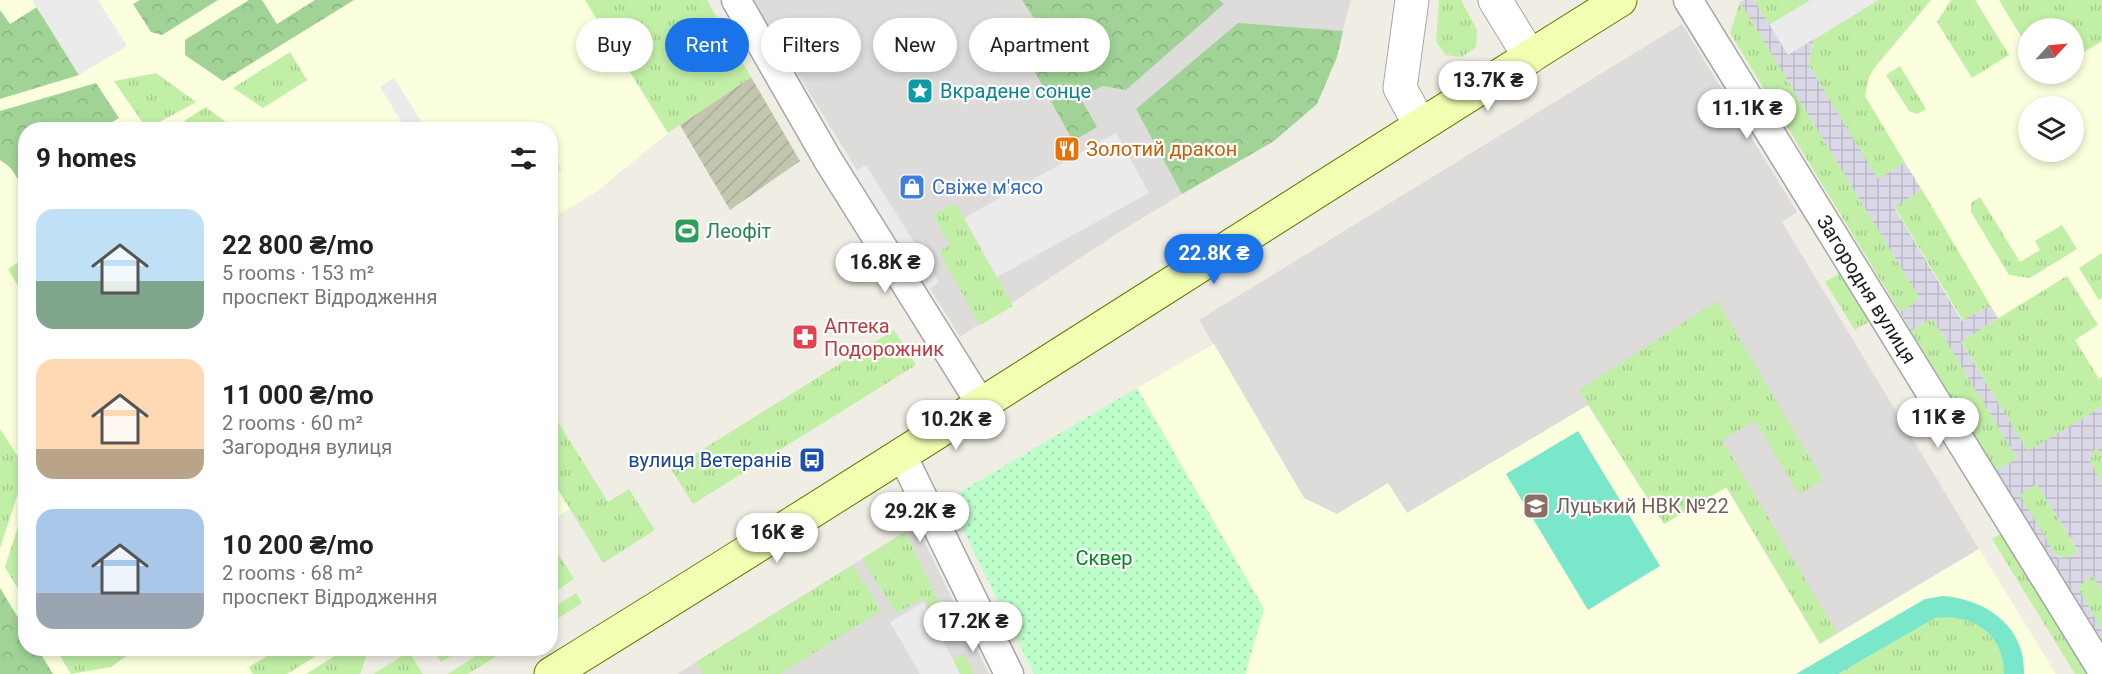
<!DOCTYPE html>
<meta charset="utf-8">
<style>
:root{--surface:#fff;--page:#f2f2f2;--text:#222;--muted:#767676;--accent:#1a73e8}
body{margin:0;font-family:Roboto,sans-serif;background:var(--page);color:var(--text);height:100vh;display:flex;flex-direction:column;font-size:22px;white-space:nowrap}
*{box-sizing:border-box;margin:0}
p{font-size:20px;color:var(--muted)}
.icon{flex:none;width:33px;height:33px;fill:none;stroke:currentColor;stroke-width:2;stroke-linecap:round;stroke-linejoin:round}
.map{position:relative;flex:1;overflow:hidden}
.side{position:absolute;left:18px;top:122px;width:540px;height:534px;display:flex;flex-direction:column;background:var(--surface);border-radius:24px;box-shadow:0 3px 9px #0003}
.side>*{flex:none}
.hud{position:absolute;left:576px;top:18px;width:570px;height:54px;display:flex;gap:12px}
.needle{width:39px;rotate:64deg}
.buttons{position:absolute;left:2018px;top:18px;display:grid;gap:12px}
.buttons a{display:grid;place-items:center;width:66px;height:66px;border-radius:50%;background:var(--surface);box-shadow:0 3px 9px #0003;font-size:30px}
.price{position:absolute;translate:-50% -51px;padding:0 14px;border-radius:21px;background:#fff;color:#222;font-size:20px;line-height:39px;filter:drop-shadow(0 2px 3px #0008)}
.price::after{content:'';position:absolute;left:50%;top:36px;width:18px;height:14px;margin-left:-9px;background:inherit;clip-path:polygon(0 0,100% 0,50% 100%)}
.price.selected{background:var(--accent);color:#fff}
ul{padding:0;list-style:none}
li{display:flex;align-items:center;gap:18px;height:150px;padding:0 18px}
li span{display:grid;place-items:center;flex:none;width:168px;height:120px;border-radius:18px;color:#555}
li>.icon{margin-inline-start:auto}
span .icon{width:72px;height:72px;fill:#fffc;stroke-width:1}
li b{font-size:26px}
h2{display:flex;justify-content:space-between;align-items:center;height:72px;padding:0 18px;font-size:26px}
.chip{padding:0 21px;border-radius:27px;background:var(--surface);box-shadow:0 3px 9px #0003;font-size:21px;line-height:54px}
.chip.selected{background:var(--accent);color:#fff}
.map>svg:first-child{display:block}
.residential{fill:#dddcdb}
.education{fill:#fbffde;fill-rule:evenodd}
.construction{fill:url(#construction-furrows)}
.grass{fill:url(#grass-tufts)}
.forest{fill:url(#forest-crowns)}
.park{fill:url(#park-dots)}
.pitch{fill:#7be7ca}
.parking{fill:#ebebeb}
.plaza{fill:url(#plaza-grid);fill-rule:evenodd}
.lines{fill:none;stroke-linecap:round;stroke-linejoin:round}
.minor-casing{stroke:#a6a6a6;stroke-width:31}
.tertiary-casing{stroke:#a6a6a6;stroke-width:35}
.secondary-casing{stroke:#5f7b00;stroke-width:35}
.minor{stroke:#fff;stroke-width:28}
.tertiary{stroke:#fff;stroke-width:33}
.secondary{stroke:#f2ffb3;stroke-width:33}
.labels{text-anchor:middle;stroke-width:4.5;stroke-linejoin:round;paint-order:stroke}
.culture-label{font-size:20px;fill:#0d838f;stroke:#fff;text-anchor:start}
.food-label{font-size:20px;fill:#c56008;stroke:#fff;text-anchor:start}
.shop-label{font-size:20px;fill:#366cbe;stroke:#fff;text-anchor:start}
.leisure-label{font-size:20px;fill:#27864d;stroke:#fff;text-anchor:start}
.street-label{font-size:20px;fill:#1f1f1f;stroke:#fff}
.health-label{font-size:20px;fill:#be3a42;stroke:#fff;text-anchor:start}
.transit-label{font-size:20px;fill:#164399;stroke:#fff;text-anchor:end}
.education-label{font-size:20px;fill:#785e54;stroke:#fff;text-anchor:start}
.park-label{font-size:20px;fill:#02881d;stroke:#fff}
</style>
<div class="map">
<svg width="2102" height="674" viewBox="0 0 2102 674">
<defs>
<pattern id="construction-furrows" width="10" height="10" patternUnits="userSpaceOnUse" patternTransform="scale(1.5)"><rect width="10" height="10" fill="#c3c6ae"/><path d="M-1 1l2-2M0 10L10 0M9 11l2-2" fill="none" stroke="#a7aa95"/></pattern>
<pattern id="grass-tufts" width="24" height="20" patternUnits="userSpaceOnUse" patternTransform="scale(1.5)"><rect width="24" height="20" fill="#c1efa5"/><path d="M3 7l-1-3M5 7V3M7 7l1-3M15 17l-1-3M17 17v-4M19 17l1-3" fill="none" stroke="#a5cc8e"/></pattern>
<pattern id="forest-crowns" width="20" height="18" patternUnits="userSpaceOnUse" patternTransform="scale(1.5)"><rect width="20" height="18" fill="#a0d395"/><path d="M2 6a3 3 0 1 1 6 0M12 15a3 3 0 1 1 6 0" fill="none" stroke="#89b580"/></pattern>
<pattern id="park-dots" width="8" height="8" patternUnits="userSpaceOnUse" patternTransform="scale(1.5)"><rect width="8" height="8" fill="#bdfeca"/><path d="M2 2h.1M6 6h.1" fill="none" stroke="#a2d9ad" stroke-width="1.8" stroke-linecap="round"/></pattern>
<pattern id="plaza-grid" width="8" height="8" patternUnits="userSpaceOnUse" patternTransform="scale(1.5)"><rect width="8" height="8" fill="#dad8e6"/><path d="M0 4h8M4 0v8" fill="none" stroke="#bbb9c5"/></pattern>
</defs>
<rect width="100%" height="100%" fill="#f0eee4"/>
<g class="residential">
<polygon points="752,0 1351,0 1336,55 1274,138 1121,231 960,337"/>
<polygon points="1682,24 1797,212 1782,222 1979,549 1820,644 1664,524 1588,406 1406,514 1388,484 1337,515 1304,498 1199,320"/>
<polygon points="916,525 989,674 677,674"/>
</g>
<g class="education">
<polygon points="0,0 707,0 751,77 668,133 596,192 551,219 550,129 26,129 26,648 348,648 306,674 0,674"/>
<path d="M 1754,0 L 2102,0 L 2102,558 ZM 2028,28 L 2073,28 L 2073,74 L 2028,74 ZM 2028,106 L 2073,106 L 2073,152 L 2028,152 Z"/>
<polygon points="1214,344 1304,498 1337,514 1388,483 1407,513 1588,405 1664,524 1726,487 1820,644 1979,549 2056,674 1245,674 1264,609 1137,388"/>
<polygon points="550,478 570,509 551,521 550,521"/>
</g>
<polygon class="construction" points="751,77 800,161 730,210 680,125"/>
<g class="grass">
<polygon points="585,0 707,0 751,77 668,133"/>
<polygon points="1439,0 1461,0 1477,30 1476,47 1462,57 1446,55 1436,42"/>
<polygon points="1754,0 1811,0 1769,25"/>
<polygon points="1878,0 1931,0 1875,67 1869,77 1865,96 1905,163 1878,180 1808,64 1814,39"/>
<polygon points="1951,0 1975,0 2009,55 1972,78 1937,22"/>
<polygon points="1999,0 2102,0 2102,41 2073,59 2073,28 2028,28 2028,48"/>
<polygon points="1740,2 1920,299 1900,312 1730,33"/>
<polygon points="290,52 307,80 263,108 233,88"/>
<polygon points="1900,66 1926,109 1917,114 1909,111 1886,75"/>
<polygon points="156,73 196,102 147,129 114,81"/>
<polygon points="206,107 231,126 229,129 194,129 184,121"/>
<polygon points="1922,190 1990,305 1963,321 1894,206"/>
<polygon points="1980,197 2020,262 2040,250 2035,241 2062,225 2077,249 2030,278 2009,275 1971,212 1971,203"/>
<polygon points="955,203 1013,306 980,325 939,252 950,245 933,215"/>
<polygon points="2102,253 2102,298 2099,300 2079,268"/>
<polygon points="25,258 25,298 8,269"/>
<polygon points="1842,272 1872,320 1855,330 1825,282"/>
<polygon points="2067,276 2098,325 2075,340 2099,379 2102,377 2102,407 2028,452 1961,341"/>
<polygon points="1717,301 1823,480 1799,494 1755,421 1722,440 1837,633 1820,644 1727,487 1664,524 1579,390"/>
<polygon points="1932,318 2017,458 1996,471 1911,331"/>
<polygon points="894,330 916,365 693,504 671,469"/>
<polygon points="551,411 608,502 629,489 655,530 603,563 551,478"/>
<polygon points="0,429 26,469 0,548"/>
<polygon points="2096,446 2102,456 2102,484 2090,460"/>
<polygon points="2037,484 2078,552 2064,559 2055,554 2019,494"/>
<polygon points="25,505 25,601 5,567"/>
<polygon points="2005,531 2093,674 2075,674 1992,539"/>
<polygon points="905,532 946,617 937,622 924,598 896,613 862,559"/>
<polygon points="551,542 574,579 551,594 550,594"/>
<polygon points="853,565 881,611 780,674 703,674 696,662"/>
<polygon points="2093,575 2102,591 2102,630 2079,590 2080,585"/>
<polygon points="576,593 582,603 551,623 551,609"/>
<path d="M 1949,616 C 1981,620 2004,640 2004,674 L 1838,674 L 1935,618 Z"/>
<polygon points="55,648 126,648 129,654 111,667 71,674"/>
<polygon points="280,648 329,648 287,674 253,674 249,667"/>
<polygon points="348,648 369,648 360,674 306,674"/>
<polygon points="432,648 463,648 441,662"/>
<polygon points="488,648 510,648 468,674 448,674"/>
<polygon points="409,652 423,674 373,674"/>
<polygon points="964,654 974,674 960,674 953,660"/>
</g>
<g class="forest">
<polygon points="140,0 218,0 162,35 151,32 133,4"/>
<polygon points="249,0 262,0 277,24 315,0 354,0 223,81 185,55 185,40"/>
<polygon points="1022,0 1219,0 1224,4 1126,90 1103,86 1080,97 1097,127 1073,141 1019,43 1042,30"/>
<polygon points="37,7 79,75 0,99 0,10 10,24"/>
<polygon points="1238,23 1343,31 1337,57 1317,104 1274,141 1182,194 1136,109"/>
<polygon points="96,83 119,118 101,129 26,129 25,191 11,168 0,160 0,111"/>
<polygon points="0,588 25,629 26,648 37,648 53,674 0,674"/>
</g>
<polygon class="park" points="1137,388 1264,609 1245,674 1034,674 948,499"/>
<g class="pitch">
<polygon points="1578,431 1660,566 1588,610 1506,474"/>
<path d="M 1943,596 C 1985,599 2026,626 2024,674 L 2004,674 C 2004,634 1972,613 1935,618 L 1838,674 L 1796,674 L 1925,599 Z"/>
</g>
<g class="parking">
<polygon points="32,0 98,0 127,46 79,75"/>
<polygon points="1811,0 1878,0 1788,56 1769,25"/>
<polygon points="394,78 426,129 406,129 380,87"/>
<polygon points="1116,133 1149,193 997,277 964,218"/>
<polygon points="552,154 562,169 551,176 551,155"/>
<polygon points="866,165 939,282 924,292 850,174"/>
<polygon points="924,602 960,674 920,674 890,622"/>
</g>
<path class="plaza" d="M 1744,0 L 1754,0 L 1788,55 L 1814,39 L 1808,64 L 1878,179 L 1905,163 L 1922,190 L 1894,207 L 1962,321 L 1990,305 L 1998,318 L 1961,342 L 2028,451 L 2102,407 L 2102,456 L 2096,447 L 2090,460 L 2102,484 L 2102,591 L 2093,576 L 2080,585 L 2079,590 L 2102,630 L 2102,645 L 1996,471 L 2017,458 L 1932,318 L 1911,331 L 1900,312 L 1920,299 L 1740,2 ZM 2037,484 L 2078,551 L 2070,557 L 2059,558 L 2055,554 L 2020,495 Z"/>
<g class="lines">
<g class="minor-casing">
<g id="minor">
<polyline points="736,0 828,160 981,404"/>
<path id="s1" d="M 1688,0 L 2102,670"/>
<polyline points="902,455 1009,674"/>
</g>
</g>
<g class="tertiary-casing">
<g id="tertiary">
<polyline points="1412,0 1400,88 1420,125"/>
<polyline points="1495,0 1530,57"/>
</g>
</g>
<g class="secondary-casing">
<path id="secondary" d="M 551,674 C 910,453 1263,223 1620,0"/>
</g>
<use href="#minor" class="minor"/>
<use href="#tertiary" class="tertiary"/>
<use href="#secondary" class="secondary"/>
</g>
<defs>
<g id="sight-square" transform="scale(1.35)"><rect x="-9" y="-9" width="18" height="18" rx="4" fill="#0f9aa8" stroke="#fff"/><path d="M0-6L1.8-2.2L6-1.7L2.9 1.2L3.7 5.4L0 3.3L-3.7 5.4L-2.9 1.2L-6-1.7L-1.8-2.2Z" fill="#fff"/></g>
<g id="restaurant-square" transform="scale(1.35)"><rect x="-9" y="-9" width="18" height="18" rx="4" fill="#e8710a" stroke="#fff"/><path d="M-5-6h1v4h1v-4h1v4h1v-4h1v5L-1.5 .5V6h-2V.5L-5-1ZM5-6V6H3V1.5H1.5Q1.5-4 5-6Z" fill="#fff"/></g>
<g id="shop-square" transform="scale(1.35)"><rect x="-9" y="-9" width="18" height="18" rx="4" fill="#3f7fe0" stroke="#fff"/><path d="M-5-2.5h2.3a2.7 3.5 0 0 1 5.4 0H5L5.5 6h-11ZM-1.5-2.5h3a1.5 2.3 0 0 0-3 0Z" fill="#fff"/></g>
<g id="stadium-square" transform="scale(1.35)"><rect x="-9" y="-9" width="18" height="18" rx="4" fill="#2e9e5b" stroke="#fff"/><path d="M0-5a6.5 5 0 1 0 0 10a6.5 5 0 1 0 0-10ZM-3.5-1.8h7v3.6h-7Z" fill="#fff"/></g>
<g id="pharmacy-square" transform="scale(1.35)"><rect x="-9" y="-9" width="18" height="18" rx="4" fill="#e0444e" stroke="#fff"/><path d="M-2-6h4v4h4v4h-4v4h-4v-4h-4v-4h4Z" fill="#fff"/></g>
<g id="bus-square" transform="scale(1.35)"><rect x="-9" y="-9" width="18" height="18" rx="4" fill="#1a4fb4" stroke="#fff"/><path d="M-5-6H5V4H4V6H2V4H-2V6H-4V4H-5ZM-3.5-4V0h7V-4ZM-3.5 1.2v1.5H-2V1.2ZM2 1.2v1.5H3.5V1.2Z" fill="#fff"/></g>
<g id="school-square" transform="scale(1.35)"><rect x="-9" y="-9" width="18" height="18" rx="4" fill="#8d6e63" stroke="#fff"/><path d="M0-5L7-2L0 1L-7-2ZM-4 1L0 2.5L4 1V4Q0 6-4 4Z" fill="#fff"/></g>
</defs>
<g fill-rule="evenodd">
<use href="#sight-square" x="920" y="91"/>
<use href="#restaurant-square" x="1067" y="149"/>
<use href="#shop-square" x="912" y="187"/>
<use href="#stadium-square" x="687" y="231"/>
<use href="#pharmacy-square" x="805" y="337"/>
<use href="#bus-square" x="812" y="460"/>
<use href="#school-square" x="1536" y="506"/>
</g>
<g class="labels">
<g class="culture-label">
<text x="940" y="98">Вкрадене сонце</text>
</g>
<g class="food-label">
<text x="1086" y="156">Золотий дракон</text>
</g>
<g class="shop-label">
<text x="932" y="194">Свіже м'ясо</text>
</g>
<g class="leisure-label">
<text x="706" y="238">Леофіт</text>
</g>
<g class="street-label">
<text dy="7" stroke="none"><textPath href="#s1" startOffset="340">Загородня вулиця</textPath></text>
</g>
<g class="health-label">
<text x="824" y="333">Аптека<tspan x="824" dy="23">Подорожник</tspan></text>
</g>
<g class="transit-label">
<text x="792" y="467">вулиця Ветеранів</text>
</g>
<g class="education-label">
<text x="1556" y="513">Луцький НВК №22</text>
</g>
<g class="park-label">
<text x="1104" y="565">Сквер</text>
</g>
</g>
</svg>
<div class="buttons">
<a><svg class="needle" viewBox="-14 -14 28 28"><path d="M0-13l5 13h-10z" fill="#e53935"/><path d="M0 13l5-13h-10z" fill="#767676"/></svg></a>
<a><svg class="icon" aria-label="layers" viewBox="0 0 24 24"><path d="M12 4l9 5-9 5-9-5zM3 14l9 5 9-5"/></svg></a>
</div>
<b class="price" style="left:1488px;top:112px">13.7K ₴</b>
<b class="price" style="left:1747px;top:140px">11.1K ₴</b>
<b class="price selected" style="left:1214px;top:285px">22.8K ₴</b>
<b class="price" style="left:885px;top:294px">16.8K ₴</b>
<b class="price" style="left:1938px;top:449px">11K ₴</b>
<b class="price" style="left:956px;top:451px">10.2K ₴</b>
<b class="price" style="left:920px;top:543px">29.2K ₴</b>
<b class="price" style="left:777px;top:564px">16K ₴</b>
<b class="price" style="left:973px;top:653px">17.2K ₴</b>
<div class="hud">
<a class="chip">Buy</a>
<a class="chip selected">Rent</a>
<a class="chip">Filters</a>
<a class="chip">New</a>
<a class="chip">Apartment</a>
</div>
<section class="side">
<h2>9 homes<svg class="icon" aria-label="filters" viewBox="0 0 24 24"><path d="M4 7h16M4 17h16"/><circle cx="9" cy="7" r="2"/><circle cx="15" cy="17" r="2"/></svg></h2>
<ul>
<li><span style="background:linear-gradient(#bfe0f5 60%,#7fa58c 0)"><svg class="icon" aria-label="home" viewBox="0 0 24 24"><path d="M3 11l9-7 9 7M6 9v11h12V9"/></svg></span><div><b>22 800 ₴/mo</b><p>5 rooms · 153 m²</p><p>проспект Відродження</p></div></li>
<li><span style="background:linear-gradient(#ffd9b3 75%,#b9a48a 0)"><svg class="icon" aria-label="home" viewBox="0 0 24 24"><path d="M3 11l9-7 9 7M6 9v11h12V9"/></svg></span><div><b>11 000 ₴/mo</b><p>2 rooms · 60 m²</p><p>Загородня вулиця</p></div></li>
<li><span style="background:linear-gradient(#a9c7e8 70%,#9aa5b1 0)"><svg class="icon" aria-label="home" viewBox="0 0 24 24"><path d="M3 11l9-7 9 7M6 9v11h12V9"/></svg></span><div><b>10 200 ₴/mo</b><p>2 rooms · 68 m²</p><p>проспект Відродження</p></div></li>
</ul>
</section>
</div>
